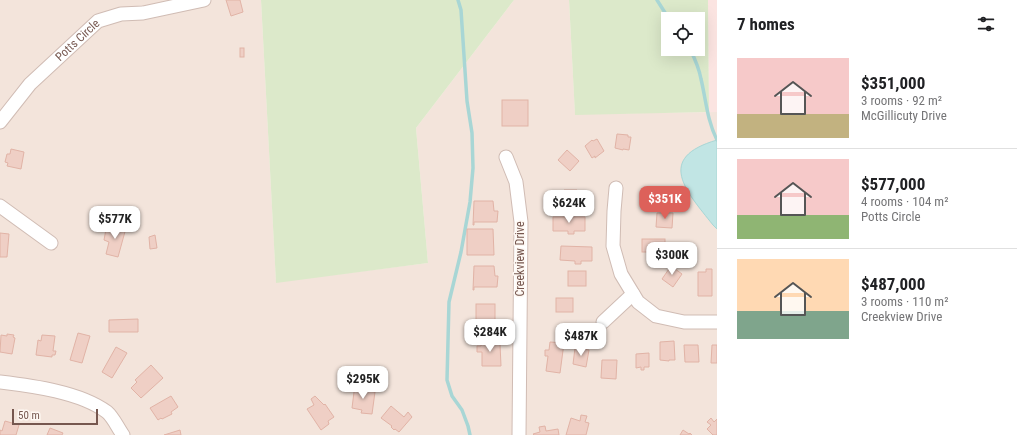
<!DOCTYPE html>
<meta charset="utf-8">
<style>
:root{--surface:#fff;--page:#f6f6f6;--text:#202124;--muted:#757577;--line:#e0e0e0;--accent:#dd615a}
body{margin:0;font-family:"Roboto Condensed",sans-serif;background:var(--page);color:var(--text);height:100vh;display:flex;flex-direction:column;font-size:15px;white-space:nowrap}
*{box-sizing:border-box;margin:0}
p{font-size:13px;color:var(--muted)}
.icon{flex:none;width:22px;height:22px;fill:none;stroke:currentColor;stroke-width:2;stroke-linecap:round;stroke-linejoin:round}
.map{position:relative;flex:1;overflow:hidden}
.panel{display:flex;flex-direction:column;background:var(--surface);width:300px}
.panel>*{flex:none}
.controls{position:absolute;left:661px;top:12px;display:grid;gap:8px}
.controls a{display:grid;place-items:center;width:44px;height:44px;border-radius:0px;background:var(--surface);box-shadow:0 4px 16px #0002;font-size:20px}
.scale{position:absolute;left:12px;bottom:10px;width:86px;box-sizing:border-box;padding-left:4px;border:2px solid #76574f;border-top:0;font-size:11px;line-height:14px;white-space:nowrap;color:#76574f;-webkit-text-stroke:3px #fef8f3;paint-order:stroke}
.price{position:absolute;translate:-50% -34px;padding:0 9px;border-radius:8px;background:#fff;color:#222;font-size:13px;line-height:26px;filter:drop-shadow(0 1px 2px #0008)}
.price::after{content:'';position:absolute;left:50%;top:24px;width:12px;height:9px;margin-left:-6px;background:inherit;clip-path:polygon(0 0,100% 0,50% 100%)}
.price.on{background:var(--accent);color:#fff}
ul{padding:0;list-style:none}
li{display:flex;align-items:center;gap:12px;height:100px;padding:0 20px}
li+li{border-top:1px solid var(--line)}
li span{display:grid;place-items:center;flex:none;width:112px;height:80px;border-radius:0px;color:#555}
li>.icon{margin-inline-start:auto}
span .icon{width:48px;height:48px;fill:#fffc;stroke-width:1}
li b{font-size:17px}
h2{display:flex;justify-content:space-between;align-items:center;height:48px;padding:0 20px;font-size:17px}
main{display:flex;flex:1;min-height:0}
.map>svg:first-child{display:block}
.residential{fill:#f3e4db}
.commercial{fill:#fbe4e1}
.green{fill:#dce9ca;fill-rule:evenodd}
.water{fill:#c1e5e4;stroke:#a8d6d5}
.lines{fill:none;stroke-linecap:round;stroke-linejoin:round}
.stream{stroke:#a8d6d5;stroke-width:3.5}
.building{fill:#efcfc5;stroke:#e1b3a6}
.minor-casing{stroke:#d0bcb4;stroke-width:15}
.minor{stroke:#fff;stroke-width:13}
.labels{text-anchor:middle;stroke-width:3;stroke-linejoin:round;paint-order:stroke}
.street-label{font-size:12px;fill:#76574f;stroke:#fef8f3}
</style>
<main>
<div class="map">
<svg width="717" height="435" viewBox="0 0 717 435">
<rect width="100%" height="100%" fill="#fcf3ec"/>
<polygon class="residential" points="0,0 261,0 276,282 428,263 416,128 514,0 569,0 575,114 717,112 717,435 0,435"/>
<polygon class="commercial" points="708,0 717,0 717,112 709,112"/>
<g class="green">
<polygon points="261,0 514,0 416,128 428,263 276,283"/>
<path d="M 569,0 L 708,0 L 709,112 L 575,115 ZM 668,19 L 698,19 L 698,49 L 668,49 Z"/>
</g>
<path class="water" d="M 717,140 L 717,229 L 713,225 C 686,191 655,158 717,140 Z"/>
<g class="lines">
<g class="stream">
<polyline points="458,0 461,10 467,101 472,133 473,168 470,202 461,252 449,302 447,380 452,396 462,410 468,426 470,435"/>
<polyline points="657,0 669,19"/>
<path d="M 690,49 C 695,59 699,68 701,79 C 706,100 707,120 717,140"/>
</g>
</g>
<g class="building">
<polygon points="226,0 240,0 243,12 231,16"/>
<rect x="240" y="48" width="4" height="9"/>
<rect x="502" y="100" width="26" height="26"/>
<polygon points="617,134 628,135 628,137 631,137 629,150 623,149 623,150 615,148"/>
<polygon points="597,139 604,151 595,158 595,156 592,158 585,146 592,140 593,141"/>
<polygon points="11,149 24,152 21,169 7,166 8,163 5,162 7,154 10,154"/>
<polygon points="567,150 579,161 570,171 558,160"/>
<polygon points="564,190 577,190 577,195 578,195 577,204 563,204 563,193 564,193"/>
<polygon points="474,201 493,201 494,211 498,211 497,222 474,222 474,225 473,225"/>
<polygon points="657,213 673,213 672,228 656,227"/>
<polygon points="553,217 585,217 585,231 574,231 574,234 568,234 568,231 553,231"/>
<polygon points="114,224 126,228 118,257 106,254 109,242 104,240 106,229 112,231"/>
<polygon points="467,229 493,229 494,255 467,255"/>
<polygon points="0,233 9,234 7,257 0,257"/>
<polygon points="155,235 157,248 150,249 149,237"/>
<rect x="642" y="239" width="23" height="13"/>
<polygon points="561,246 592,247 592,261 581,261 581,264 575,264 575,261 560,260"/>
<polygon points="474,266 494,266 495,276 498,276 497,287 474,287 474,290 473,290"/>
<polygon points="671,266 682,274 673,287 662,279"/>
<polygon points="706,269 712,269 712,296 698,296 698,272 706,272"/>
<rect x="568" y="271" width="18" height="15"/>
<rect x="556" y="298" width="17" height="14"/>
<rect x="476" y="304" width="19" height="22"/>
<polygon points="138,319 138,332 109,332 109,320"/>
<polygon points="78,333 90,336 82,363 70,360"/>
<polygon points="7,334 14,335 13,337 15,338 12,354 0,352 1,335 7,336"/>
<polygon points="42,335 55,336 53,351 56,351 55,355 52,355 52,357 36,355 38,340 41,341"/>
<polygon points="483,340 497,340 497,344 500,344 501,366 482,366 482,352 477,352 477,346 481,346 481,341 483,341"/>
<polygon points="674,341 675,360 669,360 669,361 660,360 660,342"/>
<polygon points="550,342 564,343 560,373 546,371 548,356 545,356 545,350 549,350"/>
<polygon points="684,345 698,345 699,362 685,362"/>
<polygon points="712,345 717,345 717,363 711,363"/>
<polygon points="116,347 127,353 112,378 102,372"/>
<polygon points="575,348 589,350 586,367 573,364"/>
<polygon points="649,353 649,367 644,367 644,370 641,370 641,367 636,368 636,354"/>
<polygon points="602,360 617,360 616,379 601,378"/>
<polygon points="151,365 163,378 141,398 131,388 137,382 135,380"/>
<polygon points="355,384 361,385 361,390 375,392 372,414 361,413 362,410 352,408"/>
<polygon points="171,396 178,407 171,412 172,414 162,419 161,418 158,420 150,408"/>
<polygon points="315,396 324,405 325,404 334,417 328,421 329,424 321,430 307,409 314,405 311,399"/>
<polygon points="391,406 404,417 408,412 412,417 399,432 395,429 394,430 391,427 392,426 381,418"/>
<polygon points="581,415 587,416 585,422 589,423 586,435 566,435 571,418 580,421"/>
<polygon points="711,418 714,422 717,419 717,435 713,435 707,429 711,425 707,422"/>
<polygon points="5,421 19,425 16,435 0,435 0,430 2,431"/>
<polygon points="545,426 546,431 558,429 559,435 534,435 533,434 540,432 539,427"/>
<polygon points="50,428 63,433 62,435 47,435"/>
<polygon points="180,430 181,435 164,435"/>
<polygon points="683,430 689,434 690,433 692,435 680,435"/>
</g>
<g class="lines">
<g class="minor-casing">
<g id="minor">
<path id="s1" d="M 0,122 L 30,84 L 98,21 L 121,14 L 143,13 L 204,0"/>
<polyline points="506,157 516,182 521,222 519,435"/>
<polyline points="616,188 614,211 613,246 621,274 638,302 656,316 684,322 717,322"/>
<polyline points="0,206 51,243"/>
<polyline points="603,322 633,294"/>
<path d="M 0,382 C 33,386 80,392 107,412 C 113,417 118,428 123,435"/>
</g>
</g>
<use href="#minor" class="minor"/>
</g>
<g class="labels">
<g class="street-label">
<text dy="4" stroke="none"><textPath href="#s1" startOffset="113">Potts Circle</textPath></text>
<text transform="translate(520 259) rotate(-90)" y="4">Creekview Drive</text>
</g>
</g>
</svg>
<div class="controls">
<a><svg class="icon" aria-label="locate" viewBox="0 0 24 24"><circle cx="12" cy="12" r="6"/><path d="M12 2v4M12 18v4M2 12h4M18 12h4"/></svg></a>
</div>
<div class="scale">50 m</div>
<b class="price on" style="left:665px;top:220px">$351K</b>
<b class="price" style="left:569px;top:224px">$624K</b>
<b class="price" style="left:115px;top:240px">$577K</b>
<b class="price" style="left:672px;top:276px">$300K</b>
<b class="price" style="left:490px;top:353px">$284K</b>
<b class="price" style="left:581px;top:357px">$487K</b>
<b class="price" style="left:363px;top:400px">$295K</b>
</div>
<section class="panel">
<h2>7 homes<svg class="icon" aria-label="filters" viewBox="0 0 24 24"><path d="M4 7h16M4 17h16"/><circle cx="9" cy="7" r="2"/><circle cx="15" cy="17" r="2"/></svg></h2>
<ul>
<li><span style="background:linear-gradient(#f6c9c9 70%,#c2b280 0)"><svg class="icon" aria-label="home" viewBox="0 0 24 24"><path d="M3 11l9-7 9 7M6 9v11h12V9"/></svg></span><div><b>$351,000</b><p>3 rooms · 92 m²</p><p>McGillicuty Drive</p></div></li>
<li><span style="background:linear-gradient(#f6c9c9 70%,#8fb573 0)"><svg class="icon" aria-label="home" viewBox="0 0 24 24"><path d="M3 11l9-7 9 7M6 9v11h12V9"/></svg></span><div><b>$577,000</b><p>4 rooms · 104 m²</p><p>Potts Circle</p></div></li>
<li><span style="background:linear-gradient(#ffd9b3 65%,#7fa58c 0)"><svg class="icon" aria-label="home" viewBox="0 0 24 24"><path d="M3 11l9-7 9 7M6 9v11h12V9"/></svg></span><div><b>$487,000</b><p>3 rooms · 110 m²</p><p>Creekview Drive</p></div></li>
</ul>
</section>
</main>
